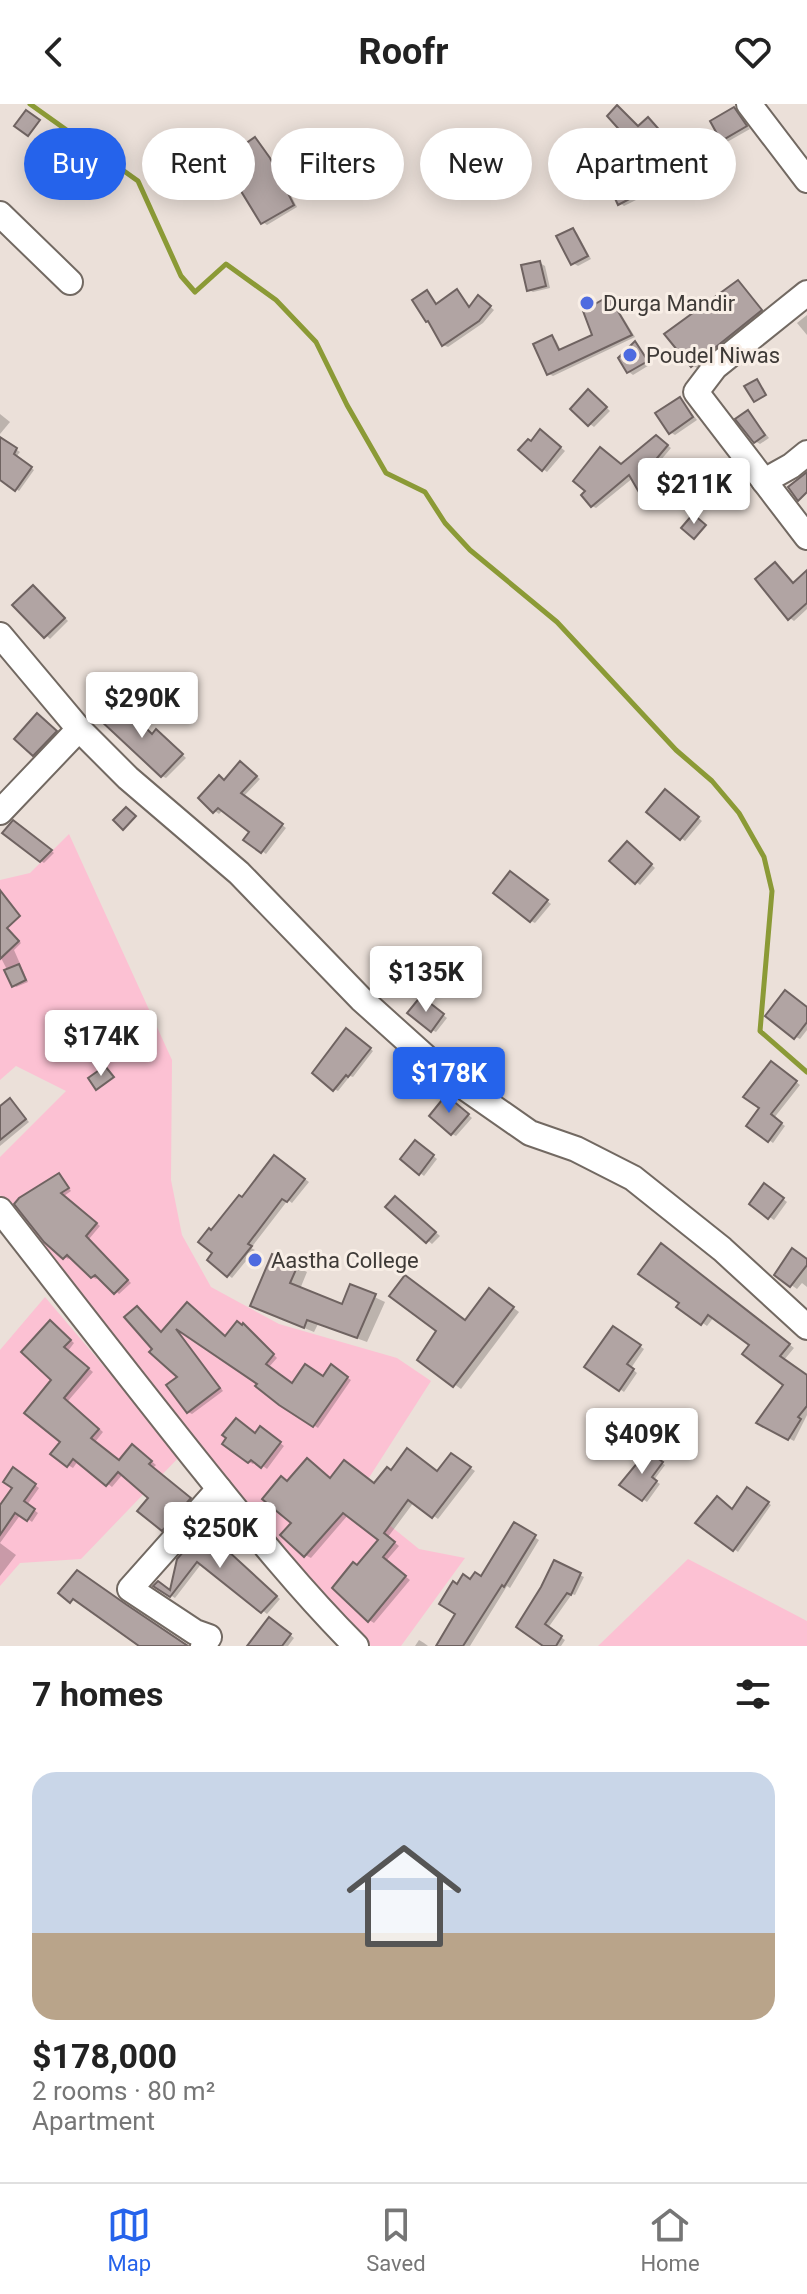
<!DOCTYPE html>
<meta charset="utf-8">
<style>
:root{--surface:#fff;--page:#f6f6f6;--text:#222;--muted:#767676;--line:#e0e0e0;--accent:#2563eb}
body{margin:0;font-family:Roboto,sans-serif;background:var(--page);color:var(--text);height:100vh;display:flex;flex-direction:column;font-size:30px;white-space:nowrap}
*{box-sizing:border-box;margin:0}
p{font-size:26px;color:var(--muted)}
.icon{flex:none;width:44px;height:44px;fill:none;stroke:currentColor;stroke-width:2;stroke-linecap:round;stroke-linejoin:round}
.map{position:relative;height:1542px;overflow:hidden}
.details{display:flex;flex-direction:column;background:var(--surface);flex:1}
.details>*{flex:none}
.guide{position:absolute;left:24px;top:24px;width:760px;height:72px;display:flex;gap:16px}
.price{position:absolute;translate:-50% -68px;padding:0 18px;border-radius:8px;background:#fff;color:#222;font-size:26px;line-height:52px;filter:drop-shadow(0 2px 4px #0008)}
.price::after{content:'';position:absolute;left:50%;top:48px;width:24px;height:18px;margin-left:-12px;background:inherit;clip-path:polygon(0 0,100% 0,50% 100%)}
.price.selected{background:var(--accent);color:#fff}
ul{padding:0;list-style:none}
li{display:grid;align-content:center;gap:16px;height:424px;padding:0 32px}
li+li{border-top:2px solid var(--line)}
li span{display:grid;place-items:center;height:248px;border-radius:24px;color:#555}
li>.icon{margin-inline-start:auto}
span .icon{width:144px;height:144px;fill:#fffc;stroke-width:1}
li b{font-size:34px}
h2{display:flex;justify-content:space-between;align-items:center;height:96px;padding:0 32px;font-size:34px}
.tag{padding:0 28px;border-radius:36px;background:var(--surface);box-shadow:0 4px 20px #0003;font-size:28px;line-height:72px}
.tag.selected{background:var(--accent);color:#fff}
header{display:flex;justify-content:space-between;align-items:center;height:104px;padding:0 32px;background:var(--surface);font-size:36px;font-weight:700}
.tab-bar{display:flex;justify-content:space-around;align-items:center;height:112px;border-top:2px solid var(--line);background:var(--surface);font-size:22px;color:var(--muted)}
.tab-bar a{display:grid;justify-items:center;gap:4px}
.tab-bar .selected{color:var(--accent)}
.map>svg:first-child{display:block}
.green{fill:#fcc1d3}
.shadow{fill:#0003}
.lines{fill:none;stroke-linecap:round;stroke-linejoin:round}
.stream{stroke:#8b9a36;stroke-width:5}
.building{fill:#b1a4a3;stroke:#6f6361;stroke-width:2}
.minor-casing{stroke:#726962;stroke-width:28}
.minor{stroke:#fff;stroke-width:24}
.poi-dot{fill:#4e6be0;stroke:#f8eee6;stroke-width:3}
.labels{text-anchor:middle;stroke-width:6;stroke-linejoin:round;paint-order:stroke}
.poi-label{font-size:22px;fill:#3e3a37;stroke:#f8eee6;text-anchor:start}
</style>
<header><svg class="icon" aria-label="back" viewBox="0 0 24 24"><path d="M15 5l-7 7 7 7"/></svg>Roofr<svg class="icon" aria-label="heart" viewBox="0 0 24 24"><path d="M12 20l-8-8c-3-5 5-10 8-4 3-6 11-1 8 4z"/></svg></header>
<div class="map">
<svg width="807" height="1542" viewBox="0 0 807 1542">
<rect width="100%" height="100%" fill="#ebe0d9"/>
<g class="green">
<polygon points="69,730 172,956 171,1076 182,1131 211,1183 279,1220 397,1254 431,1277 356,1394 419,1445 465,1454 401,1542 371,1542 258,1418 28,1136 0,1091 0,1053 66,987 16,962 0,976 0,776 30,769"/>
<polygon points="45,1193 180,1352 81,1455 20,1459 0,1482 0,1246"/>
<polygon points="688,1455 807,1517 807,1542 598,1542"/>
</g>
<g class="shadow">
<polygon points="734,5 750,25 727,38 722,35"/>
<polygon points="649,15 667,34 647,51 642,49 639,23"/>
<polygon points="255,35 274,59 297,103 267,121 263,118"/>
<polygon points="624,73 628,76 638,95 624,102 620,99"/>
<polygon points="573,126 577,129 591,155 578,162 573,159"/>
<polygon points="540,159 545,162 550,184 533,188 529,186"/>
<polygon points="738,178 765,209 697,264 692,261"/>
<polygon points="458,188 471,204 482,196 494,206 483,219 448,243 443,241 432,220 427,217 427,189 438,201"/>
<polygon points="609,194 613,197 635,233 553,272 549,270 552,233 556,236 561,247 594,232"/>
<polygon points="807,211 807,231 797,219"/>
<polygon points="636,239 651,260 633,271 629,268"/>
<polygon points="593,290 610,307 594,323 590,320"/>
<polygon points="680,295 697,316 675,331 670,328"/>
<polygon points="748,308 769,334 760,340 755,337"/>
<polygon points="0,310 10,318 0,330"/>
<polygon points="545,330 565,347 547,368 543,365 532,339"/>
<polygon points="0,335 20,348 16,353 34,366 19,387 2,375"/>
<polygon points="660,335 671,344 655,363 669,387 650,398 633,374 596,404 592,402 622,362"/>
<polygon points="709,365 725,383 704,398 700,395"/>
<polygon points="775,460 795,481 807,474 807,505 794,517 790,514"/>
<polygon points="38,486 68,517 50,535 15,501"/>
<polygon points="42,614 60,630 38,653 34,650"/>
<polygon points="161,630 186,654 166,674 162,672 153,631"/>
<polygon points="245,662 260,675 244,692 286,724 266,750 262,747 252,727 223,706 219,710 215,707 226,677"/>
<polygon points="670,690 702,717 685,737 681,734"/>
<polygon points="17,720 54,749 44,759 41,757"/>
<polygon points="631,742 655,764 640,781 636,778"/>
<polygon points="515,772 551,800 535,819 531,817"/>
<polygon points="8,825 21,839 14,846 28,878 16,883 0,852 0,828"/>
<polygon points="426,897 447,914 436,928 432,926"/>
<polygon points="807,904 807,926 800,935 796,933"/>
<polygon points="350,929 373,947 353,973 350,972 338,987 334,985"/>
<polygon points="776,962 800,981 774,1014 785,1022 773,1039 769,1036 762,1004"/>
<polygon points="10,996 29,1018 0,1042 0,1004"/>
<polygon points="451,996 472,1014 456,1032 452,1030"/>
<polygon points="420,1041 437,1055 424,1072 420,1069"/>
<polygon points="279,1056 309,1078 292,1099 288,1096 251,1144 255,1146 232,1174 228,1171 212,1129"/>
<polygon points="59,1071 71,1087 64,1092 100,1122 89,1135 131,1179 119,1190 100,1172 96,1175 92,1173 71,1152 68,1155 65,1153"/>
<polygon points="769,1084 787,1098 774,1116 751,1100"/>
<polygon points="400,1097 440,1132 432,1140 388,1103"/>
<polygon points="667,1144 794,1244 784,1256 807,1273 807,1311 794,1337 758,1318 786,1281 751,1240 714,1213 707,1222 679,1202 682,1199"/>
<polygon points="807,1157 807,1183 802,1179 797,1185 777,1171"/>
<polygon points="297,1163 307,1168 300,1185 343,1203 351,1182 385,1198 367,1238 318,1220 314,1228 263,1207"/>
<polygon points="496,1191 519,1208 461,1285 420,1255"/>
<polygon points="187,1201 226,1234 248,1224 277,1254 269,1263 293,1282 324,1274 332,1263 351,1276 318,1324 280,1299 260,1279 174,1222 223,1287 192,1310 188,1308 180,1273 155,1245 138,1204 162,1230"/>
<polygon points="55,1222 74,1239 68,1247 93,1268 68,1297 103,1328 95,1338 120,1358 137,1345 156,1361 153,1364 194,1398 168,1428 163,1425 151,1393 123,1370 112,1383 78,1357 73,1364 68,1361 54,1276"/>
<polygon points="614,1225 644,1245 631,1264 637,1269 624,1288 587,1262"/>
<polygon points="265,1328 284,1342 267,1365 256,1357 253,1360 249,1358 256,1331"/>
<polygon points="647,1349 665,1361 654,1376 660,1380 647,1398 622,1380"/>
<polygon points="456,1354 475,1367 438,1415 414,1398 388,1433 399,1442 386,1457 410,1476 374,1519 369,1516 358,1463 381,1436 348,1411 311,1454 305,1451 294,1419 288,1379 331,1376 381,1387 391,1368 438,1369"/>
<polygon points="13,1366 39,1384 27,1401 38,1409 32,1418 21,1410 0,1439 16,1451 0,1472 0,1404 14,1383"/>
<polygon points="747,1386 771,1401 738,1448 734,1445 733,1407"/>
<polygon points="515,1421 539,1436 510,1484 507,1482 470,1542 438,1542 458,1509 458,1482 481,1475"/>
<polygon points="214,1423 225,1433 219,1440 280,1495 267,1510 202,1459 175,1494 156,1482 172,1488"/>
<polygon points="555,1459 584,1473 575,1491 572,1490 548,1524 565,1536 561,1542 546,1542 519,1523"/>
<polygon points="274,1518 294,1534 288,1542 255,1542"/>
<polygon points="419,1536 424,1539 428,1542 415,1542"/>
</g>
<g class="lines">
<polyline class="stream" points="30,0 138,77 181,172 195,188 226,160 276,196 316,238 347,301 386,369 425,388 445,419 470,446 557,518 676,646 712,677 739,709 764,753 772,787 760,927 807,968"/>
</g>
<g class="building">
<polygon points="617,1 638,22 648,13 663,30 641,50 607,12"/>
<polygon points="734,3 747,22 721,37 710,17"/>
<polygon points="26,6 40,16 28,32 14,22"/>
<polygon points="255,33 270,54 294,101 261,120 222,56"/>
<polygon points="624,71 635,92 618,101 608,79"/>
<polygon points="573,124 588,152 571,161 556,132"/>
<polygon points="540,157 546,182 527,187 521,161"/>
<polygon points="738,176 762,206 691,263 664,230"/>
<polygon points="457,185 469,203 478,191 491,202 479,217 442,242 428,217 426,218 412,196 427,186 436,200"/>
<polygon points="609,192 632,231 547,271 533,240 552,231 559,246 592,231 583,207"/>
<polygon points="635,237 648,257 627,269 618,254"/>
<polygon points="757,275 766,291 754,298 744,282"/>
<polygon points="588,285 607,303 588,322 570,305"/>
<polygon points="680,293 693,313 669,330 655,309"/>
<polygon points="748,306 765,331 754,339 735,315"/>
<polygon points="540,325 561,343 542,367 518,346 528,335 531,337"/>
<polygon points="656,331 668,341 652,360 666,385 644,397 629,371 591,403 581,391 585,387 573,377 600,343 621,360"/>
<polygon points="0,333 17,344 14,350 32,363 15,387 0,376"/>
<polygon points="709,363 722,380 698,397 686,379"/>
<polygon points="807,368 807,388 798,397 788,383"/>
<polygon points="693,410 706,421 694,435 681,424"/>
<polygon points="775,458 793,479 807,466 807,499 788,516 755,475"/>
<polygon points="33,481 65,514 44,534 12,501"/>
<polygon points="118,597 152,630 156,625 183,650 161,673 100,616"/>
<polygon points="37,609 57,627 33,652 14,635"/>
<polygon points="240,657 257,672 241,689 283,720 261,749 243,736 249,728 218,704 213,709 198,694 219,671 224,676"/>
<polygon points="665,685 699,713 680,736 646,708"/>
<polygon points="126,703 136,712 123,726 113,716"/>
<polygon points="13,716 52,746 40,758 2,729"/>
<polygon points="627,737 652,760 635,780 609,757"/>
<polygon points="510,767 548,796 530,818 493,789"/>
<polygon points="0,786 20,812 7,824 19,837 0,855"/>
<polygon points="19,860 26,876 12,883 4,866"/>
<polygon points="785,886 807,903 807,918 794,935 765,912"/>
<polygon points="421,892 444,910 431,928 407,909"/>
<polygon points="346,924 371,944 348,973 346,971 333,987 312,969"/>
<polygon points="771,957 797,977 771,1010 782,1019 768,1038 746,1022 759,1004 743,993"/>
<polygon points="105,962 114,973 96,986 88,974"/>
<polygon points="446,991 469,1010 451,1031 429,1012"/>
<polygon points="10,994 26,1015 0,1036 0,1002"/>
<polygon points="415,1036 434,1051 419,1071 400,1055"/>
<polygon points="274,1051 305,1075 287,1098 282,1095 248,1140 252,1142 227,1173 207,1156 212,1149 198,1138 209,1124 211,1126 239,1091 242,1093"/>
<polygon points="59,1069 69,1084 61,1089 97,1119 86,1132 128,1176 114,1190 95,1171 91,1174 67,1151 63,1155 44,1138 14,1100 19,1094"/>
<polygon points="764,1079 784,1094 768,1115 749,1100"/>
<polygon points="395,1092 436,1128 426,1139 385,1103"/>
<polygon points="661,1139 790,1240 780,1252 807,1271 807,1302 798,1313 801,1315 788,1336 756,1319 783,1281 742,1250 749,1241 708,1211 701,1221 676,1203 679,1199 638,1170"/>
<polygon points="792,1144 807,1155 807,1161 790,1183 774,1171"/>
<polygon points="272,1150 298,1161 290,1179 342,1200 350,1180 376,1190 357,1234 307,1216 304,1224 250,1202"/>
<polygon points="405,1171 465,1216 489,1184 514,1203 453,1283 417,1256 436,1227 389,1192"/>
<polygon points="187,1198 225,1232 237,1217 242,1221 243,1219 274,1250 266,1260 292,1279 305,1260 323,1272 331,1260 348,1273 313,1323 279,1301 255,1282 257,1280 176,1225 220,1284 187,1309 166,1281 177,1273 149,1248 152,1245 124,1213 137,1202 161,1228"/>
<polygon points="50,1216 71,1236 64,1243 89,1264 64,1294 99,1325 91,1334 119,1356 132,1340 152,1357 149,1360 191,1394 162,1427 137,1407 148,1394 118,1368 106,1382 73,1355 67,1363 50,1350 60,1338 24,1309 51,1276 21,1248"/>
<polygon points="613,1222 641,1241 627,1260 634,1265 619,1287 584,1263"/>
<polygon points="236,1314 255,1329 260,1322 281,1338 261,1364 251,1356 248,1359 222,1340 226,1334 222,1331"/>
<polygon points="407,1344 437,1367 451,1349 471,1363 432,1414 408,1396 384,1429 395,1438 383,1453 406,1472 368,1518 332,1484 353,1458 357,1461 378,1436 343,1409 304,1453 280,1431 291,1419 262,1395 281,1372 287,1377 307,1354 330,1374 344,1356 374,1379 387,1363 391,1366"/>
<polygon points="647,1347 663,1358 652,1373 657,1377 642,1397 619,1381"/>
<polygon points="13,1363 36,1380 24,1397 35,1405 27,1417 15,1409 0,1431 0,1401 12,1384 3,1378"/>
<polygon points="747,1383 769,1398 733,1447 695,1419 717,1392 732,1405"/>
<polygon points="209,1418 222,1429 216,1436 277,1492 261,1509 197,1458 170,1493 153,1482 158,1477 170,1486 177,1455"/>
<polygon points="514,1418 536,1431 504,1483 502,1481 463,1542 436,1542 455,1510 439,1500 453,1477 457,1480 463,1470 470,1475 475,1468 481,1472"/>
<polygon points="554,1456 581,1469 571,1491 567,1489 545,1520 562,1532 556,1542 543,1542 516,1523 541,1483"/>
<polygon points="77,1466 127,1501 188,1542 139,1542 73,1495 70,1499 58,1489"/>
<polygon points="269,1513 291,1530 282,1542 247,1542"/>
</g>
<g class="lines">
<g class="minor-casing">
<g id="minor">
<polyline points="749,0 807,76"/>
<polyline points="0,110 70,178"/>
<polyline points="807,189 715,263 696,288 807,433"/>
<polyline points="764,377 791,362 807,349"/>
<polyline points="0,531 79,625 128,674 239,769 361,895 441,967 530,1029 576,1045 633,1074 722,1145 807,1223"/>
<polyline points="0,708 79,625"/>
<path d="M 0,1106 C 68,1193 135,1280 204,1366 C 253,1427 301,1487 356,1542"/>
<polyline points="203,1542 209,1533 195,1528 130,1485 219,1385"/>
</g>
</g>
<use href="#minor" class="minor"/>
</g>
<g class="poi-dot">
<circle cx="587" cy="199" r="8"/>
<circle cx="630" cy="251" r="8"/>
<circle cx="255" cy="1156" r="8"/>
</g>
<g class="labels">
<g class="poi-label">
<text x="603" y="207">Durga Mandir</text>
<text x="646" y="259">Poudel Niwas</text>
<text x="271" y="1164">Aastha College</text>
</g>
</g>
</svg>
<b class="price" style="left:694px;top:422px">$211K</b>
<b class="price" style="left:142px;top:636px">$290K</b>
<b class="price" style="left:426px;top:910px">$135K</b>
<b class="price" style="left:101px;top:974px">$174K</b>
<b class="price selected" style="left:449px;top:1011px">$178K</b>
<b class="price" style="left:642px;top:1372px">$409K</b>
<b class="price" style="left:220px;top:1466px">$250K</b>
<div class="guide">
<a class="tag selected">Buy</a>
<a class="tag">Rent</a>
<a class="tag">Filters</a>
<a class="tag">New</a>
<a class="tag">Apartment</a>
</div>
</div>
<section class="details">
<h2>7 homes<svg class="icon" aria-label="filters" viewBox="0 0 24 24"><path d="M4 7h16M4 17h16"/><circle cx="9" cy="7" r="2"/><circle cx="15" cy="17" r="2"/></svg></h2>
<ul>
<li><span style="background:linear-gradient(#c9d6e8 65%,#b9a48a 0)"><svg class="icon" aria-label="home" viewBox="0 0 24 24"><path d="M3 11l9-7 9 7M6 9v11h12V9"/></svg></span><div><b>$178,000</b><p>2 rooms · 80 m²</p><p>Apartment</p></div></li>
</ul>
</section>
<nav class="tab-bar">
<a class="selected"><svg class="icon" aria-label="map" viewBox="0 0 24 24"><path d="M3 6l6-2 6 2 6-2v14l-6 2-6-2-6 2zM9 4v14M15 6v14"/></svg>Map</a>
<a><svg class="icon" aria-label="saved" viewBox="0 0 24 24"><path d="M7 4h10v16l-5-4-5 4z"/></svg>Saved</a>
<a><svg class="icon" aria-label="home" viewBox="0 0 24 24"><path d="M3 11l9-7 9 7M6 9v11h12V9"/></svg>Home</a>
</nav>
